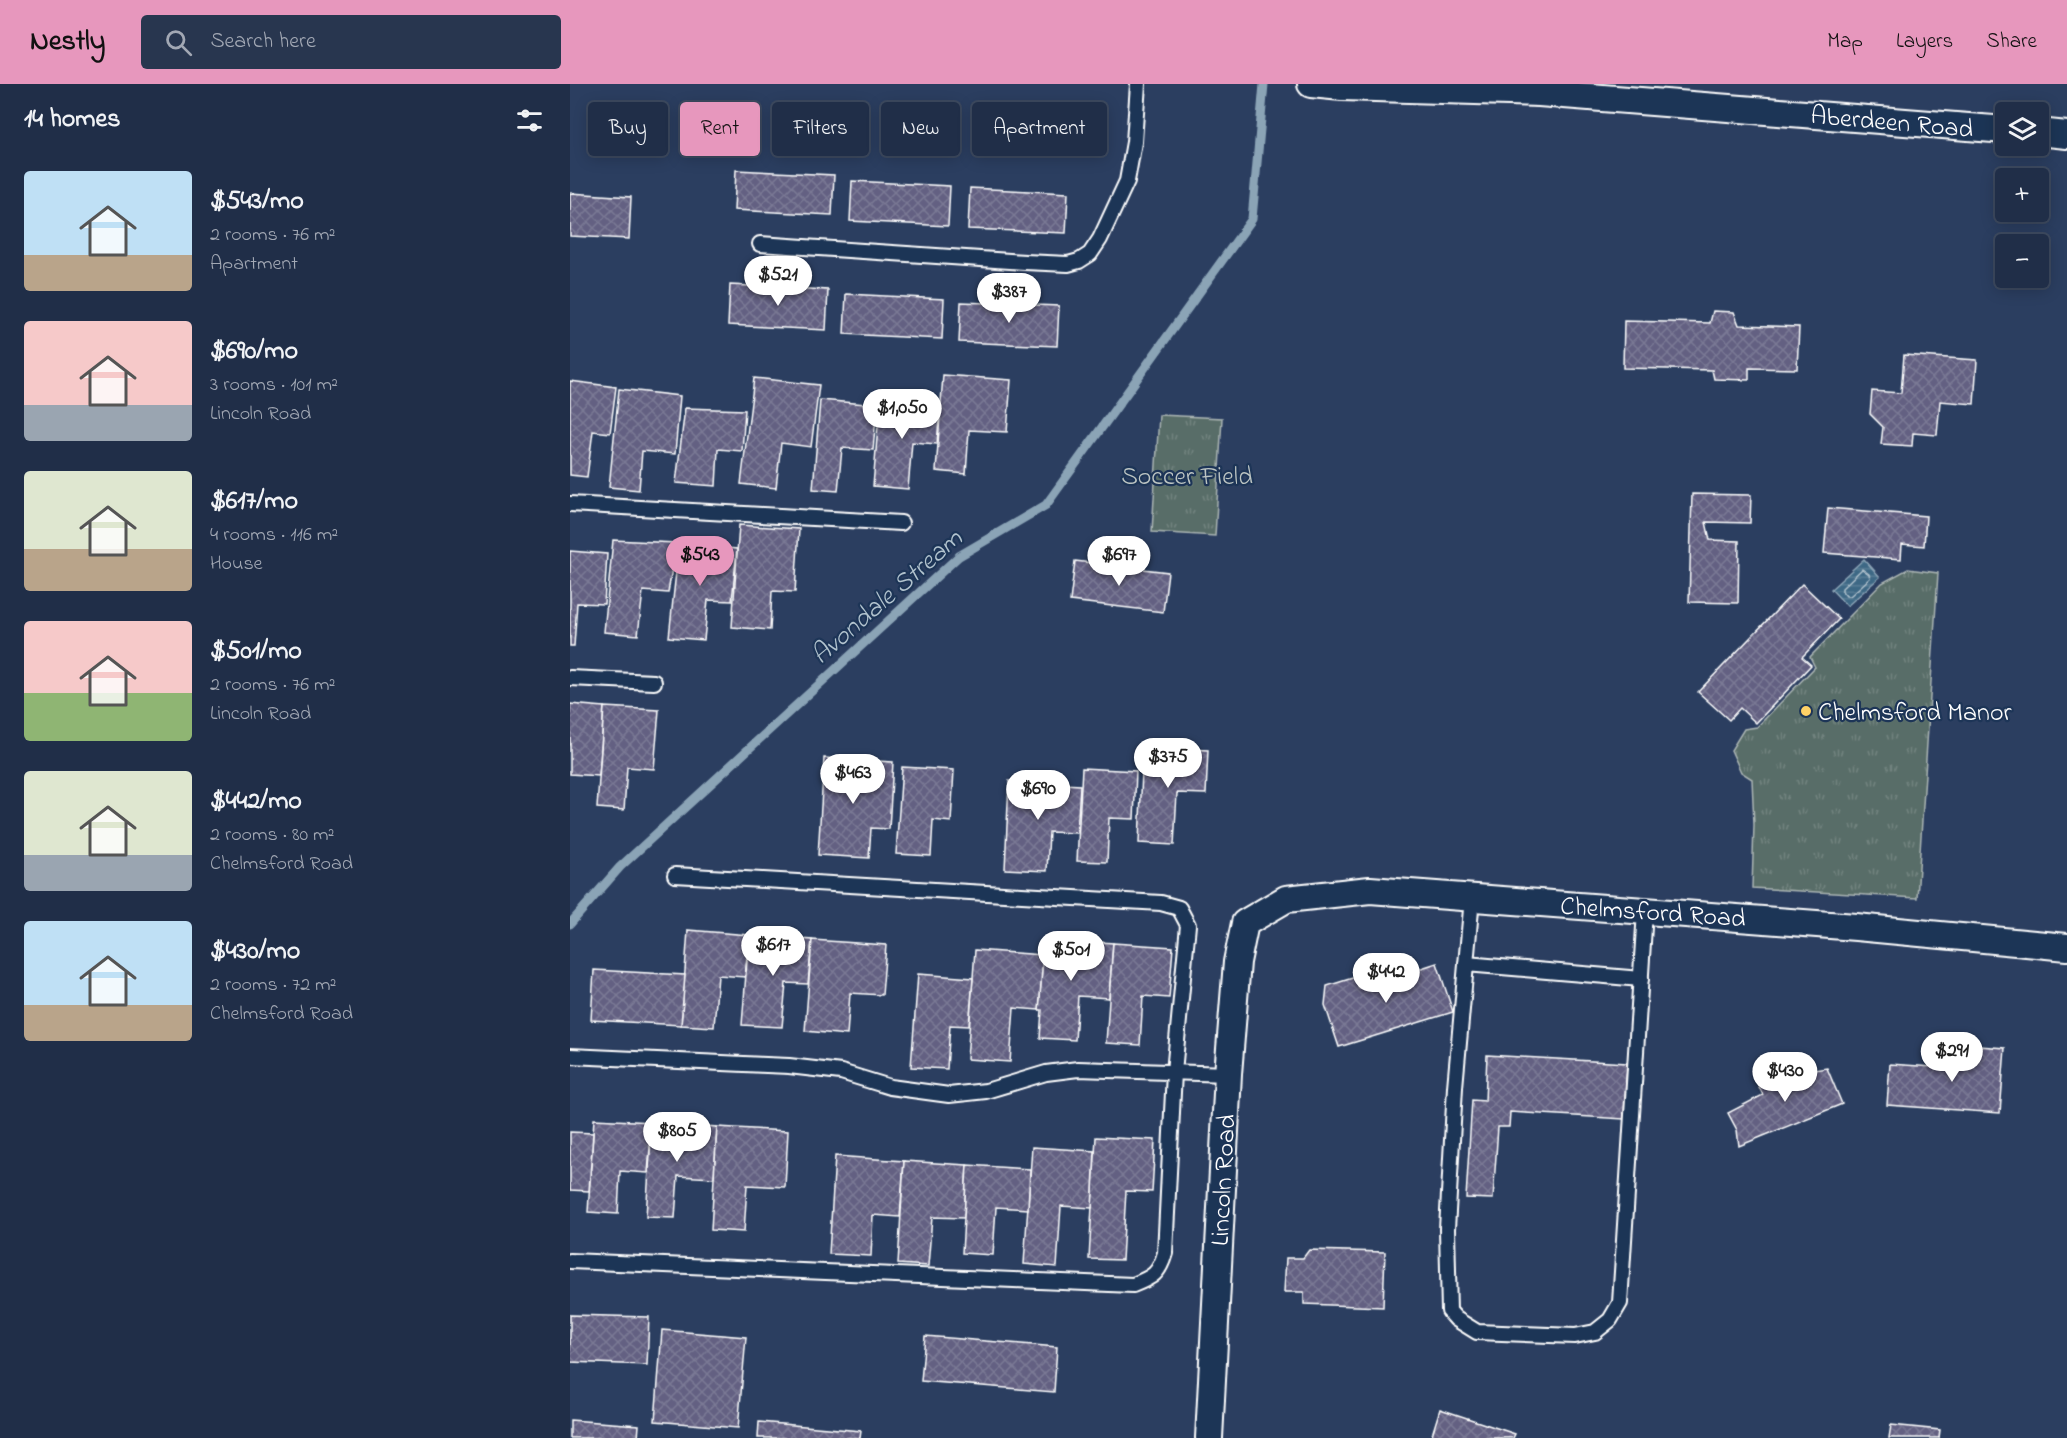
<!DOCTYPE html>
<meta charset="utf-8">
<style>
:root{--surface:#202e48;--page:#28364f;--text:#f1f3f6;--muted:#a2a8b4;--line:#3d4a60;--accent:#e797bd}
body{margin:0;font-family:"Indie Flower",sans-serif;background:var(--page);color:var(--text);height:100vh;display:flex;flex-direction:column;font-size:22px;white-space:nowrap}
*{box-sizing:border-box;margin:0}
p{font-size:20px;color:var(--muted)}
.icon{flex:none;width:33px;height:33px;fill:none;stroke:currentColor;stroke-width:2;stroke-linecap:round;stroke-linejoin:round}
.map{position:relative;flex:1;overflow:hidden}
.panel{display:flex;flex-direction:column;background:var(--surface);width:570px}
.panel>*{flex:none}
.banner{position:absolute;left:18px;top:18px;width:570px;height:54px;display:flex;gap:12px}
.buttons{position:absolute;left:1425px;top:18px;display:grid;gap:12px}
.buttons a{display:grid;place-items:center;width:54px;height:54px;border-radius:6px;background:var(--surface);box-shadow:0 3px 15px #0003,0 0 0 2px var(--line);font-size:30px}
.price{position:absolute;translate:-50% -51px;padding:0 14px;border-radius:21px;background:#fff;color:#222;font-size:20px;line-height:39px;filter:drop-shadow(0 2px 3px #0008)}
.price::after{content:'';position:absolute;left:50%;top:36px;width:18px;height:14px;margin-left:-9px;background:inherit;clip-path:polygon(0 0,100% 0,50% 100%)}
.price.selected{background:var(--accent);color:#111}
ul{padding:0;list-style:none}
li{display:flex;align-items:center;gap:18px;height:150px;padding:0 24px}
li span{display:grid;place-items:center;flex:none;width:168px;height:120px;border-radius:6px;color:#555}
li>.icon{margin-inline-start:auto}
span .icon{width:72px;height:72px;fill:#fffc;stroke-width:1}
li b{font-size:26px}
h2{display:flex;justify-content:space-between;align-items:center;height:72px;padding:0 24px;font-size:26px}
.chip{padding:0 21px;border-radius:6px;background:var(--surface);box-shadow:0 3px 15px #0003,0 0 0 2px var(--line);font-size:21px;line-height:54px}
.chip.selected{background:var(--accent);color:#111}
header{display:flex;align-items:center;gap:36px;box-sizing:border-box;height:84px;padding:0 30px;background:var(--accent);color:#111}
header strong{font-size:28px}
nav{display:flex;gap:33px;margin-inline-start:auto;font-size:21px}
.search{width:420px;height:54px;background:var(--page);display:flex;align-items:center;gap:15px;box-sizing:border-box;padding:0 21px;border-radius:6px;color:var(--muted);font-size:22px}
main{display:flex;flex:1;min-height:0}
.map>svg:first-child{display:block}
.grass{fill:url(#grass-tufts);stroke:#acb6b4;stroke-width:1.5}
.water{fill:url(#water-rules);stroke:#8ba4b6;stroke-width:1.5}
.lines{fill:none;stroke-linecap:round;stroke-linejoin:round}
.shore{stroke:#b2c3ce;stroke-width:1.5}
.stream{stroke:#8ba4b6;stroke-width:9}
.building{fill:url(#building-cross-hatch);stroke:#fff;stroke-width:1.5}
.lane-casing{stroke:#fff;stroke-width:18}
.street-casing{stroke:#fff;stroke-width:30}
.lane{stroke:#1d3557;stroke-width:14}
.street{stroke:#1d3557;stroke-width:26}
.poi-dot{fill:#ffd166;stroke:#1d3557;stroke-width:2}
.labels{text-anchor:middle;stroke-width:4.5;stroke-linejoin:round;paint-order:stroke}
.street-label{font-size:26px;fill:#fff;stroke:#1d3557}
.park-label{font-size:26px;fill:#bdc5c3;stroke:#1d3557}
.poi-label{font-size:26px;fill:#fff;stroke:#1d3557;text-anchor:start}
.water-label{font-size:27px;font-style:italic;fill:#b2c3ce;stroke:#1d3557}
</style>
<header>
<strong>Nestly</strong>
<div class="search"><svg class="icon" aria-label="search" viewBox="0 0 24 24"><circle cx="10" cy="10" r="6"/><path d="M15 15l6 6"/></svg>Search here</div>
<nav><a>Map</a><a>Layers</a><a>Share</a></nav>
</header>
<main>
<section class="panel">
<h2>14 homes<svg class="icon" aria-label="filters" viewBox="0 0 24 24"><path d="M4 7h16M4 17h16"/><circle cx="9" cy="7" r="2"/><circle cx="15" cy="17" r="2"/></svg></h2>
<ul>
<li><span style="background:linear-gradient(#bfe0f5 70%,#b9a48a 0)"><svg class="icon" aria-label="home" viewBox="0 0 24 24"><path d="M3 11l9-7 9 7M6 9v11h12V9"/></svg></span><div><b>$543/mo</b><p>2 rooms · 76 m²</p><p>Apartment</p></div></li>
<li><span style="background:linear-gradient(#f6c9c9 70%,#9aa5b1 0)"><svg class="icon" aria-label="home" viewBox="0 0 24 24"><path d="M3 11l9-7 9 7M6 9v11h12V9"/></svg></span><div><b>$690/mo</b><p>3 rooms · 101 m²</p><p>Lincoln Road</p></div></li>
<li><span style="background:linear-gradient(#dfe7d0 65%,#b9a48a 0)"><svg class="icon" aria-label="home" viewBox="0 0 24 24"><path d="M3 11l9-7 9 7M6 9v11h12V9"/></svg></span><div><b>$617/mo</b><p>4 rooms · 116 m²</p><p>House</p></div></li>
<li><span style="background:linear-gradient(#f6c9c9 60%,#8fb573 0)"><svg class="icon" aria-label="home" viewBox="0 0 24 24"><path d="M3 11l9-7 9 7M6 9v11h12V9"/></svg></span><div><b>$501/mo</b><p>2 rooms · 76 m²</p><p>Lincoln Road</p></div></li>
<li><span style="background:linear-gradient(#dfe7d0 70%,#9aa5b1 0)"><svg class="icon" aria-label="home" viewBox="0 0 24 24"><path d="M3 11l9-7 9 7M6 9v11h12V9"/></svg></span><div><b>$442/mo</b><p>2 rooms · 80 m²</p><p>Chelmsford Road</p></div></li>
<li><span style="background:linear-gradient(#bfe0f5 70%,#b9a48a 0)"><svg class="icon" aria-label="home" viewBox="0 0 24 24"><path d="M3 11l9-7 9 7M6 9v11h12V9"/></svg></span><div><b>$430/mo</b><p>2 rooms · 72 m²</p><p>Chelmsford Road</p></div></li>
</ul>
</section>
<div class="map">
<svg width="1497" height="1354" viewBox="0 0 1497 1354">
<defs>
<pattern id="grass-tufts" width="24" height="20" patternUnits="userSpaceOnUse" patternTransform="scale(1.5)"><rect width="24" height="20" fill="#596d68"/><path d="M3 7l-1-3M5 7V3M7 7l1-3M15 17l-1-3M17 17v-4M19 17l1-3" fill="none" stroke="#72837f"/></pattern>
<pattern id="water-rules" width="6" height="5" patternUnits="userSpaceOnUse" patternTransform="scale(1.5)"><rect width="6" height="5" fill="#3e6885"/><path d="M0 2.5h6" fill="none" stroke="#5b7f97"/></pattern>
<pattern id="building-cross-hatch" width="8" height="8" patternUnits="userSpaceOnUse" patternTransform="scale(1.5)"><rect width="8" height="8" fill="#636182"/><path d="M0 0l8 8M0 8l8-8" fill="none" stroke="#7a7995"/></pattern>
</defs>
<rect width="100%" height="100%" fill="#2b3e60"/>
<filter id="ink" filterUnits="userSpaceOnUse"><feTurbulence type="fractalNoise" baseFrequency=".0167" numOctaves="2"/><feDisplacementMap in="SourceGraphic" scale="12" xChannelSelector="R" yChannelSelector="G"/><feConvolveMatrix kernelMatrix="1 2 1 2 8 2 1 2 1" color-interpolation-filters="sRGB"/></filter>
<g filter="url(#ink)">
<g class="grass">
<polygon points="589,331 652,334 645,452 582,448"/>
<polygon points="1338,485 1368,489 1347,814 1182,804 1184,741 1182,695 1171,688 1161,666 1174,645 1187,643 1245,583 1240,573 1312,499"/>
</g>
<polygon class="water" points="1294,475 1310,493 1277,522 1261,505"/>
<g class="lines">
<polygon class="shore" points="1292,485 1299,490 1300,494 1280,512 1276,512 1272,507 1272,504"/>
<polyline class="stream" points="0,840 50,783 389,472 476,421 682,135 694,0"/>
</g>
<g class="building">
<polygon points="166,86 264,91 262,131 164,126"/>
<polygon points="282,97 380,102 378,142 280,137"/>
<polygon points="400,104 498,109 496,149 398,145"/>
<polygon points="0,109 61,113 59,155 0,152"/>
<polygon points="160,201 258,206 256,246 158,241"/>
<polygon points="276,210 374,215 372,255 274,250"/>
<polygon points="391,218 489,222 487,262 389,258"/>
<polygon points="1143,227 1164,228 1169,241 1229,243 1227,285 1179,284 1179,296 1144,295 1142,286 1053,284 1054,237 1140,239"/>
<polygon points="1334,271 1407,276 1404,320 1370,317 1367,351 1343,349 1342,362 1311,360 1313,343 1300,330 1302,307 1331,309"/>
<polygon points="373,291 441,296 437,348 399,346 396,390 366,387"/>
<polygon points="184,294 249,301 241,363 211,359 206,404 171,400"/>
<polygon points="0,297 46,303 40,349 23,347 17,393 0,391"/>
<polygon points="49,305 110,312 105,370 72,367 69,406 39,403"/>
<polygon points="250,316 307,321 303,366 272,364 268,407 243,405"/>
<polygon points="310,318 370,323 367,360 342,358 338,405 303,402"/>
<polygon points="115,324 175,326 172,367 148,365 146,402 106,399"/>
<polygon points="1122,410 1181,411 1180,439 1136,438 1140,456 1169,457 1168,519 1119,518"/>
<polygon points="1258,424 1356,432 1354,462 1332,460 1331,475 1254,469"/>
<polygon points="169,441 229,445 225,508 202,507 200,546 162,543"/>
<polygon points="43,456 106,459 98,509 73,507 68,551 34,548"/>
<polygon points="109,460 167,465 162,517 138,516 134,556 99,553"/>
<polygon points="0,467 37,470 34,520 7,519 4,562 0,562"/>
<polygon points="505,477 598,488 593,528 500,517"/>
<polygon points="1232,500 1269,535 1232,573 1241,581 1186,639 1170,624 1159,636 1128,608"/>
<polygon points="0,620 34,623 29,692 0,690"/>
<polygon points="34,623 89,626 84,685 57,683 54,726 27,724"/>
<polygon points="573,663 638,666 636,710 607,709 604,761 569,759"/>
<polygon points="254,674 323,678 319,745 301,744 299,774 248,771"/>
<polygon points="332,683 384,686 381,738 363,736 361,772 326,770"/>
<polygon points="512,684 566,687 564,735 539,734 537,778 507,777"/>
<polygon points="439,697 510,701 507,749 479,748 477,787 435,785"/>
<polygon points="118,846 179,851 175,893 148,891 144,943 111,941"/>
<polygon points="179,851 242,856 238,900 216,899 212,943 172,941"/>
<polygon points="474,854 543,859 539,914 508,912 505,956 470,954 472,926 469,926"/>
<polygon points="242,856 316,861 312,911 280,909 277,951 235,947"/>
<polygon points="543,859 603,863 599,914 573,912 570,961 536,959"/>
<polygon points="405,866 473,871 469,926 444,924 440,978 397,975"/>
<polygon points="867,879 883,928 769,963 755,921 757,902 786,893 789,904"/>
<polygon points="24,886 115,891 111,941 21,936"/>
<polygon points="348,890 403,894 399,942 380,941 377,985 341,983"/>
<polygon points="1395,961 1435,964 1430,1029 1317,1021 1320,980 1393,985"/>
<polygon points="917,971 1057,979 1054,1035 940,1028 939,1043 928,1043 923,1115 896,1114 902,1016 915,1017"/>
<polygon points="1257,984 1272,1020 1169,1062 1167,1046 1158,1029 1193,1011 1185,995"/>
<polygon points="24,1035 82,1038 78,1089 50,1087 48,1130 18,1128"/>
<polygon points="82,1038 147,1043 144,1094 108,1092 105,1134 76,1133"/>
<polygon points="147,1043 218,1047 215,1103 177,1101 174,1148 141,1146"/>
<polygon points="0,1048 23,1049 19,1107 0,1106"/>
<polygon points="526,1053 585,1056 582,1108 556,1107 552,1176 519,1175"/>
<polygon points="462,1063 525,1067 522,1124 491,1122 487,1183 454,1180"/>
<polygon points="265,1072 334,1077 330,1133 303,1131 301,1172 259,1170"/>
<polygon points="334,1077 397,1081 394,1134 362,1133 358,1182 328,1180"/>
<polygon points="397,1081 460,1085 458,1125 426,1123 423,1171 392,1169"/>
<polygon points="739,1166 815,1168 813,1223 734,1220 734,1208 714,1208 716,1174 733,1174"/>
<polygon points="0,1231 79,1233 77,1281 0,1278"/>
<polygon points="92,1246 176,1253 168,1344 85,1337"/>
<polygon points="355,1252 487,1263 484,1308 351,1297"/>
<polygon points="870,1325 945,1350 943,1354 861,1354"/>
<polygon points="0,1336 69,1341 68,1354 0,1354"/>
<polygon points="189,1338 291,1347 290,1354 188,1354"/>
<polygon points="1321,1341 1370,1346 1369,1354 1319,1354"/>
</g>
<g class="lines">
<g class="lane-casing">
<g id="lane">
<polyline points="190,160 455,178 498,180 509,177 520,170 530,155 557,97 564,58 568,0"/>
<polyline points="0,420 331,439"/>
<polyline points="0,594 84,598"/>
<polyline points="902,814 885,1003 877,1145 879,1227 886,1235 907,1248 1005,1252 1025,1248 1040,1236 1050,1219 1075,827"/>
<polyline points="896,880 1071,895"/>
<polyline points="0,972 219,982 271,988 320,1003 379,1011 416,1007 476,989 508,985 658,990"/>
<path d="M 0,1177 L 563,1201 C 583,1193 589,1190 595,1169 L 604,988 L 618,841 L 609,824 L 591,819 L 105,791"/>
</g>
</g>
<g class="street-casing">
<g id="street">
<polyline points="741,0 772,3 969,9 1436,46"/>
<polyline points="1468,48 1497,51"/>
<polyline points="639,1354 658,990 667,878 675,839 716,815 800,806 1286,843 1497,863"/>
</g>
</g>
<use href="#lane" class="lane"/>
<use href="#street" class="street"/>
</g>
</g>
<circle class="poi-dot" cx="1236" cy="627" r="6"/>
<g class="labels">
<g class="street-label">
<text transform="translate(1322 37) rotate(5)" y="9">Aberdeen Road</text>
<text transform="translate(1083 827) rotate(4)" y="9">Chelmsford Road</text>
<text transform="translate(652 1096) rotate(-87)" y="9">Lincoln Road</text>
</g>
<g class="park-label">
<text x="617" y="400">Soccer Field</text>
</g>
<g class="poi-label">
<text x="1248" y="636">Chelmsford Manor</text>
</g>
<g class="water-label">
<text transform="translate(316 512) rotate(-41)" y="9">Avondale Stream</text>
</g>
</g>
</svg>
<div class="buttons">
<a><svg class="icon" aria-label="layers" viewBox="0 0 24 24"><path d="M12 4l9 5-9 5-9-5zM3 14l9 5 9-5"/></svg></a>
<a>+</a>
<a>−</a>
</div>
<b class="price" style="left:208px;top:223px">$521</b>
<b class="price" style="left:439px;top:240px">$387</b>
<b class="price" style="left:332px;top:356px">$1,050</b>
<b class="price selected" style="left:130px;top:503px">$543</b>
<b class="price" style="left:549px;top:503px">$697</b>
<b class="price" style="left:598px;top:705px">$375</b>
<b class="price" style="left:283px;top:721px">$463</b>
<b class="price" style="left:468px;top:737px">$690</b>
<b class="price" style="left:203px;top:893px">$617</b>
<b class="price" style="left:501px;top:898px">$501</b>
<b class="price" style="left:816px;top:920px">$442</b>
<b class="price" style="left:1382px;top:999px">$291</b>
<b class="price" style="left:1215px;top:1019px">$430</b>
<b class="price" style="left:107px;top:1079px">$805</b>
<div class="banner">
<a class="chip">Buy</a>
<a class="chip selected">Rent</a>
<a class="chip">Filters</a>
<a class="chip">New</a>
<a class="chip">Apartment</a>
</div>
</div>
</main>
